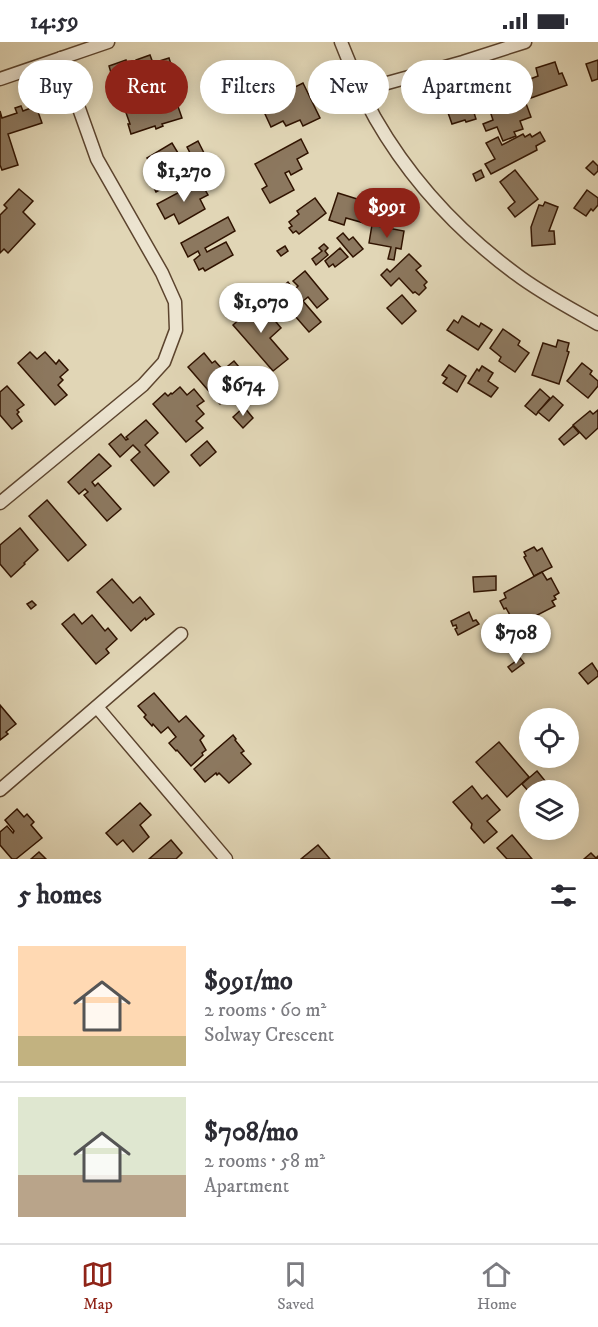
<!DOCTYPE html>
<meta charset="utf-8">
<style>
:root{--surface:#fff;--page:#f7f7f7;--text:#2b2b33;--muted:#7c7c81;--line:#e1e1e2;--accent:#8f2418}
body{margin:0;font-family:"IM FELL DW Pica",serif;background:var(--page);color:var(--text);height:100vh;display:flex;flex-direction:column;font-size:22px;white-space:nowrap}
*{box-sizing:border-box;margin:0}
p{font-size:20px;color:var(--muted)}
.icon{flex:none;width:33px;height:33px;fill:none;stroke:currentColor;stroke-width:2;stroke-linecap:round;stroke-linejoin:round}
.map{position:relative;height:817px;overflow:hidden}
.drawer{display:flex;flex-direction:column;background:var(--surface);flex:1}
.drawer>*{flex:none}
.guide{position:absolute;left:18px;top:18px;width:562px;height:54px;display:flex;gap:12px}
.buttons{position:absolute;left:519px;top:666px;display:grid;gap:12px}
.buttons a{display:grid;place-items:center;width:60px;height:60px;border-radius:50%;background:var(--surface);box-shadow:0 3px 15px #0003;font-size:30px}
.price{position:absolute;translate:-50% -51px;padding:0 14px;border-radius:21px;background:#fff;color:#222;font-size:20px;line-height:39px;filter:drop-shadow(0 2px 3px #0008)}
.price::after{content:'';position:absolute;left:50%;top:36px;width:18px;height:14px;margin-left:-9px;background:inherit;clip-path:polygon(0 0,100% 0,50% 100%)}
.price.on{background:var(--accent);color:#fff}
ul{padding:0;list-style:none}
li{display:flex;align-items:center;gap:18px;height:150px;padding:0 18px}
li+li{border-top:2px solid var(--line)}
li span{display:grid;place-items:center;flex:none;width:168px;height:120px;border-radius:0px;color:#555}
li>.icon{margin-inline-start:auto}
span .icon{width:72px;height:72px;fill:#fffc;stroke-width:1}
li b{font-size:26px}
h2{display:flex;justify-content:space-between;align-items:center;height:72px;padding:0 18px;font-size:26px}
.pill{padding:0 21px;border-radius:27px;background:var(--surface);box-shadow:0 3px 15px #0003;font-size:21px;line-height:54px}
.pill.on{background:var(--accent);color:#fff}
.status{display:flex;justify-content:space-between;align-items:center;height:42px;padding:0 30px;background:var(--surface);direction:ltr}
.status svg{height:16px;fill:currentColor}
.tabs{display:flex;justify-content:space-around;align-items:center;height:84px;border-top:2px solid var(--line);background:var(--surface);font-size:16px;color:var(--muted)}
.tabs a{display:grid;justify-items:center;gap:3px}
.tabs .on{color:var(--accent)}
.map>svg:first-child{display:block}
.building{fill:#8c785f;stroke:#301300;stroke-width:1.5}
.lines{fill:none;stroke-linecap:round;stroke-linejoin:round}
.street-casing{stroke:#5c442e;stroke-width:15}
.street{stroke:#ece4d0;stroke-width:12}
</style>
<div class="status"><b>14:59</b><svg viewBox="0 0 49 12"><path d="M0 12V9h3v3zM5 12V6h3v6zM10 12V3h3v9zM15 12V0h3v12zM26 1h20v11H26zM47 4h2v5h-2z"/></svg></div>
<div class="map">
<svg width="598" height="817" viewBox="0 0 598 817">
<rect width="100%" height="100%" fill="#e1d6b6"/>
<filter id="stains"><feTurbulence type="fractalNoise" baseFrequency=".00333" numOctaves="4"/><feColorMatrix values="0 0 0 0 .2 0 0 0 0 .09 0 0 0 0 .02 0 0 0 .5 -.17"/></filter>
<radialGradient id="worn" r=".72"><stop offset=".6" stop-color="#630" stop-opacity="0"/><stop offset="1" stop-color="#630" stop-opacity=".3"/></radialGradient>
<g class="building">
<polygon points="150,13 153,21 169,16 175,35 131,50 132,54 119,58 109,24 126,18 128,25 137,22 136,18"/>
<polygon points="598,18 598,37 592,39 586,22"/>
<polygon points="555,20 559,32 562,31 567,43 531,56 525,39 538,34 536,26"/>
<polygon points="463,36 476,77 466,80 465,78 452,82 446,65 451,64 444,42"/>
<polygon points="303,41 320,76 303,84 300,78 286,84 283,79 271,85 265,72 268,70 265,63 285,54 283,51"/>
<polygon points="173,50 182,76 162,82 163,84 156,87 155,84 131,92 128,82 130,82 124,65 142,59 143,63 156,58 156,56"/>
<polygon points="524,56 531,75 520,79 523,87 514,90 516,94 503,99 497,85 486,89 483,82 493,78 490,69"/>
<polygon points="21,64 23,69 36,64 42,81 8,92 18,123 2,128 0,123 0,69 2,76 17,71 15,66"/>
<polygon points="540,90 545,99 536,104 537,108 491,132 485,122 495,117 486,101 498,95 502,103 523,92 525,95 530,92 532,95"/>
<polygon points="301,97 308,111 297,117 302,127 291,133 289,129 285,131 294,148 270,161 262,147 267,144 255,122"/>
<polygon points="198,99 207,117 172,136 174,140 156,150 145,128 152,124 147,116 172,101 181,116 190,111 187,105"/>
<polygon points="593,119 598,124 598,129 594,133 586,126"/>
<polygon points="481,128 484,135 476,139 473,132"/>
<polygon points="515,128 538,157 515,175 508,166 515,160 500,140"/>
<polygon points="200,139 208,153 200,157 205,167 179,182 174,172 165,177 157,162"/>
<polygon points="19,147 33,159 23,170 35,182 8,211 4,207 0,211 0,173 7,166 4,163"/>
<polygon points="587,148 598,156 598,163 593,169 591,167 586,174 574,166"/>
<polygon points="338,151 370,161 364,181 346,176 344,183 329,178"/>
<polygon points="315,156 326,171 299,192 296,189 293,191 289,186 292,184 289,180 299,172 297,169"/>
<polygon points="545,160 558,165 549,189 554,189 555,202 532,204 531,185 539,163 543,164"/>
<polygon points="228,175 235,189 205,206 207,210 226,200 233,213 205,229 203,226 199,228 194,218 200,213 198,209 188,215 181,201"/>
<polygon points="372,183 404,189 401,207 396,206 394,218 388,217 391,205 369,201"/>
<polygon points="343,191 349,198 353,195 363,207 353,215 337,196"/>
<polygon points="324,202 328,206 325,209 328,213 316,223 312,217 322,209 319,206"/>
<polygon points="285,204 288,209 281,214 277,209"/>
<polygon points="340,206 348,215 335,225 333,222 329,225 325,219"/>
<polygon points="409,212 421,224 416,228 427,240 424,243 426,246 419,253 415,250 413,251 399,236 391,244 381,233 387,227 390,230"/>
<polygon points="305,229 328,257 317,266 308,255 303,259 321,280 309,290 275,251 288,240 294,248 298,244 293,239"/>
<polygon points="402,253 416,269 402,282 387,266"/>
<polygon points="258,258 281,286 270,296 288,317 273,329 233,283 247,270 246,268"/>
<polygon points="462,274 479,285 481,281 492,288 478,308 447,288 454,278 458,281"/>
<polygon points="503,287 520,299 518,303 529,311 515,330 499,319 501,315 490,306"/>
<polygon points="558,298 569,301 567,309 569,310 559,342 532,333 543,301 556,305"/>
<polygon points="30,310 37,317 45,310 56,322 59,318 68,328 60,335 63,338 58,343 67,353 55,363 18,321"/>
<polygon points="204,311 212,321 215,319 223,328 234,319 249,337 245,341 249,345 239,354 235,349 220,362 188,325"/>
<polygon points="582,321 592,329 590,332 598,339 598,344 588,356 567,339"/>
<polygon points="449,323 466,334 457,350 443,341 447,336 442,333"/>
<polygon points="482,324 493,331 488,339 498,346 491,355 468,341 477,327 479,329"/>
<polygon points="7,344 24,363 17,368 19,370 17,372 22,379 12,387 0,373 0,350"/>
<polygon points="180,345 187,353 194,347 204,359 197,364 204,372 196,379 203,386 186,400 153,362 165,351 168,354 171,351 172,352"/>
<polygon points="540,347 550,356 536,373 525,364"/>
<polygon points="553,354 563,363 549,379 538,370"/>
<polygon points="244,365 253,376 243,386 233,375"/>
<polygon points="598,368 598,386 586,397 573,383 590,369 593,372"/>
<polygon points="146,378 158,391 145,403 169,430 154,444 131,418 140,410 133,403 120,415 109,402 121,392 126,398 128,397 126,395"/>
<polygon points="573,384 579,391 564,403 559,397"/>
<polygon points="207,399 216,410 200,424 191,413"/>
<polygon points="99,412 111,424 92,440 95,444 98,441 121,467 107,479 84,453 88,450 85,447 79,452 68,440"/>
<polygon points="47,458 86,503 68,519 29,474"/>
<polygon points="20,486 38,508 24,521 25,522 11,535 0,522 0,503"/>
<polygon points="534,505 537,509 542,506 552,525 534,534 524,515 526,514 524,510"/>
<polygon points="542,530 547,538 551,536 559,551 554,554 556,557 552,559 555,564 516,584 506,566 504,567 500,559 506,556 504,551"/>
<polygon points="496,534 496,548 474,550 473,535"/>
<polygon points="112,537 133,561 140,555 154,572 146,578 145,576 131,589 97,550"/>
<polygon points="32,559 36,563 31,567 27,562"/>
<polygon points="469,570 473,579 476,578 479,582 458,593 455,587 457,586 456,583 453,584 451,579"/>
<polygon points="74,572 82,582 92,573 105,589 108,586 117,597 106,607 109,611 96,622 62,582"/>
<polygon points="520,616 524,621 512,630 508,625"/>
<polygon points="592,621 598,630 598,634 588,642 579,631"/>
<polygon points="154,651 179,680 186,674 204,694 200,698 206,708 202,711 203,713 191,724 177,708 176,709 169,701 176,695 168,685 161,691 153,682 152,684 144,675 146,673 138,664"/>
<polygon points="0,663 16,682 6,690 8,692 0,698"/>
<polygon points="233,693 236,697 235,698 244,709 241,711 251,722 229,741 219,731 217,733 216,731 205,740 194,727"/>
<polygon points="499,700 529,735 507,755 476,720"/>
<polygon points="537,729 550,745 547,748 530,748 530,751 522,742"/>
<polygon points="472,744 482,757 487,753 500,768 487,779 497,790 484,801 471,786 472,782 453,760"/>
<polygon points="140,761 151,773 140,783 149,795 133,810 123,798 117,803 106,791"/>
<polygon points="17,767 24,775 27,772 34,780 31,783 42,796 16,817 12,817 0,803 0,790 7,784 13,791 14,789 5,778"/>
<polygon points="512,793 532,817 507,817 497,806"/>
<polygon points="171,798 182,811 176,817 149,817"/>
<polygon points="318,803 330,817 301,817"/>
<polygon points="39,810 46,817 31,817"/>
<polygon points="591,811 596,816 598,814 598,817 584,817"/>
</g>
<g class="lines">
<g class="street-casing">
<g id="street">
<path d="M 341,0 C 351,25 362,52 375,76 C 410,137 459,190 516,232 C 541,251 570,266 598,282"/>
<polyline points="0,37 108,0"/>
<polyline points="362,48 463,20 525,0"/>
<polyline points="0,461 143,343 164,320 176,288 175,260 162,231 97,117 61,16"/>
<polyline points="97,665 226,817"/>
<polyline points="0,748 181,592"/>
</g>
</g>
<use href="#street" class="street"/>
</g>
<rect width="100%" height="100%" filter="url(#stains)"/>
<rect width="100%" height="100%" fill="url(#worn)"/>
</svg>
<div class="buttons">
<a><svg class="icon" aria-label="locate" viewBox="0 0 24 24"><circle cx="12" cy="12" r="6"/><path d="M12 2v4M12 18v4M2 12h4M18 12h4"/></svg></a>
<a><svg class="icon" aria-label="layers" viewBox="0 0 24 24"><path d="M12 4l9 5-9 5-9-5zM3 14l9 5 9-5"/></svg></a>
</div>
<b class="price" style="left:184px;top:161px">$1,270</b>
<b class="price on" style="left:387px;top:197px">$991</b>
<b class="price" style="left:261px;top:292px">$1,070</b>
<b class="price" style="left:243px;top:375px">$674</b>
<b class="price" style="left:516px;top:623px">$708</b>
<div class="guide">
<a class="pill">Buy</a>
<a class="pill on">Rent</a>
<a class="pill">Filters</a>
<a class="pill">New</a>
<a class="pill">Apartment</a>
</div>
</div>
<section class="drawer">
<h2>5 homes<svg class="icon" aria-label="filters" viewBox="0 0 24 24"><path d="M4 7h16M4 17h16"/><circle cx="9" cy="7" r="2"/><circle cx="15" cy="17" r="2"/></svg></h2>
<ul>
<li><span style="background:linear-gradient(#ffd9b3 75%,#c2b280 0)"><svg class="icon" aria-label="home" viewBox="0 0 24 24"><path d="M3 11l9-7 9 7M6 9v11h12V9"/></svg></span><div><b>$991/mo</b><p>2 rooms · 60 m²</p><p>Solway Crescent</p></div></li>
<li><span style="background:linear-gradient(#dfe7d0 65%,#b9a48a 0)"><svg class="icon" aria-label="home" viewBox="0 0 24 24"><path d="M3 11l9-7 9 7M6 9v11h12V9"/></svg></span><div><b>$708/mo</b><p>2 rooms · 58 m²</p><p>Apartment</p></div></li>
</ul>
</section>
<nav class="tabs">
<a class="on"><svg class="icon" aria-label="map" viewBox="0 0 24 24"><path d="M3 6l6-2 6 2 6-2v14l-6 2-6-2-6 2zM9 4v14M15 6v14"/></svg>Map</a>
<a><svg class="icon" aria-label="saved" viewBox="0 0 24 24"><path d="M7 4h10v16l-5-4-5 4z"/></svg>Saved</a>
<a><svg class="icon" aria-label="home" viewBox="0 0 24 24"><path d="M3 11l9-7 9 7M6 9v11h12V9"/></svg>Home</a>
</nav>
